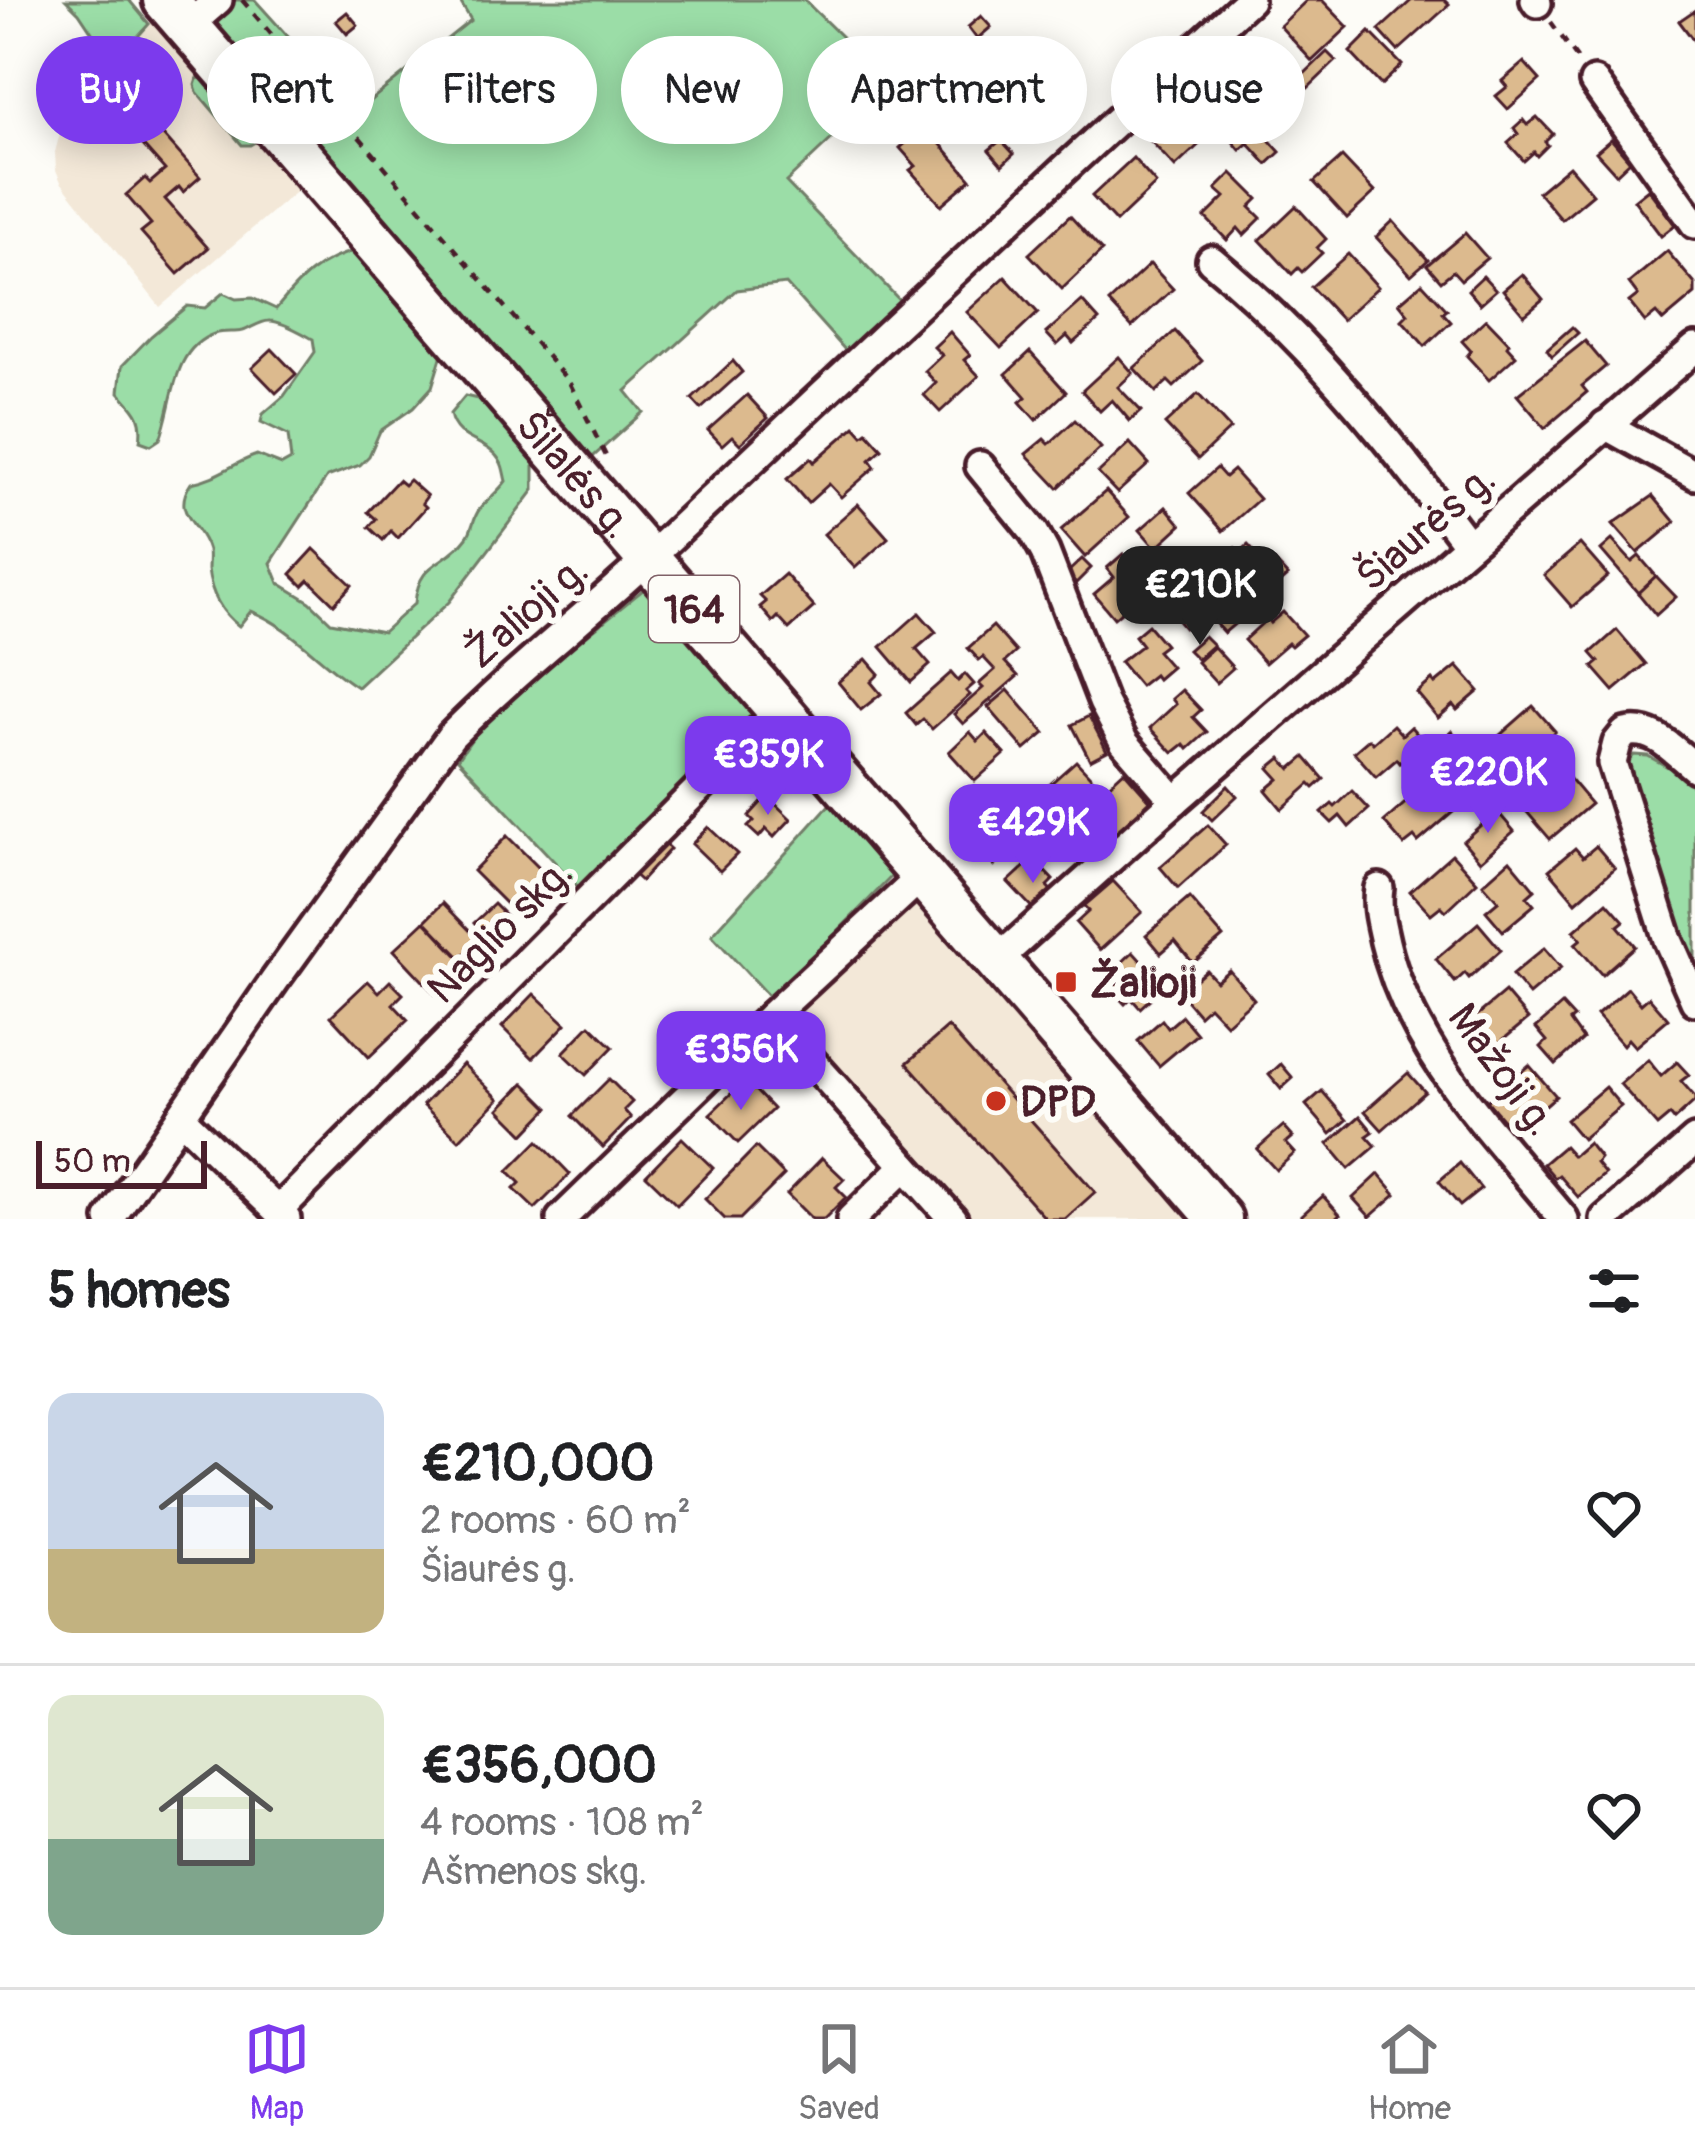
<!DOCTYPE html>
<meta charset="utf-8">
<style>
:root{--surface:#fff;--page:#f6f6f6;--text:#202124;--muted:#757577;--line:#e0e0e0;--accent:#7c3aed}
body{margin:0;font-family:Pangolin,sans-serif;background:var(--page);color:var(--text);height:100vh;display:flex;flex-direction:column;font-size:45px;white-space:nowrap}
*{box-sizing:border-box;margin:0}
p{font-size:39px;color:var(--muted)}
.icon{flex:none;width:66px;height:66px;fill:none;stroke:currentColor;stroke-width:2;stroke-linecap:round;stroke-linejoin:round}
.map{position:relative;height:1219px;overflow:hidden}
.panel{display:flex;flex-direction:column;background:var(--surface);flex:1}
.panel>*{flex:none}
.guide{position:absolute;left:36px;top:36px;width:1623px;height:108px;display:flex;gap:24px}
.scale{position:absolute;left:36px;bottom:30px;width:171px;box-sizing:border-box;padding-left:12px;border:6px solid #4a1f2b;border-top:0;font-size:33px;line-height:42px;white-space:nowrap;color:#4a1f2b;-webkit-text-stroke:9px #fdfcf7;paint-order:stroke}
.price{position:absolute;translate:-50% -102px;padding:0 27px;border-radius:24px;background:var(--accent);color:#fff;font-size:39px;line-height:78px;filter:drop-shadow(0 3px 6px #0008)}
.price::after{content:'';position:absolute;left:50%;top:72px;width:36px;height:27px;margin-left:-18px;background:inherit;clip-path:polygon(0 0,100% 0,50% 100%)}
.price.current{background:#222;color:#fff}
ul{padding:0;list-style:none}
li{display:flex;align-items:center;gap:36px;height:300px;padding:0 48px}
li+li{border-top:3px solid var(--line)}
li span{display:grid;place-items:center;flex:none;width:336px;height:240px;border-radius:24px;color:#555}
li>.icon{margin-inline-start:auto}
span .icon{width:144px;height:144px;fill:#fffc;stroke-width:1}
li b{font-size:51px}
h2{display:flex;justify-content:space-between;align-items:center;height:144px;padding:0 48px;font-size:51px}
.pill{padding:0 42px;border-radius:54px;background:var(--surface);box-shadow:0 6px 30px #0003;font-size:42px;line-height:108px}
.pill.current{background:var(--accent);color:#fff}
.tab-bar{display:flex;justify-content:space-around;align-items:center;height:168px;border-top:3px solid var(--line);background:var(--surface);font-size:33px;color:var(--muted)}
.tab-bar a{display:grid;justify-items:center;gap:6px}
.tab-bar .current{color:var(--accent)}
.map>svg:first-child{display:block}
.built{fill:#f3e8d8}
.green{fill:#9bdda7;stroke:#727e69;stroke-width:3}
.building{fill:#dcba8e;stroke:#4a1f2b;stroke-width:3}
.lines{fill:none;stroke-linecap:round;stroke-linejoin:round}
.street-casing{stroke:#4a1f2b;stroke-width:36}
.primary-casing{stroke:#4a1f2b;stroke-width:51}
.path{stroke:#4a1f2b;stroke-width:4.5;stroke-dasharray:9 9;stroke-linecap:butt}
.street{stroke:#fdfcf7;stroke-width:27}
.primary{stroke:#fdfcf7;stroke-width:42}
.poi-dot{fill:#c8321e;stroke:#fdfcf7;stroke-width:4.5}
.labels{text-anchor:middle;stroke-width:12;stroke-linejoin:round;paint-order:stroke}
.shield{fill:#fdfcf7;stroke:#806168;stroke-width:3}
.shield-label{font-size:39px;font-weight:bold;fill:#4a1f2b}
.street-label{font-size:42px;fill:#4a1f2b;stroke:#fdfcf7}
.poi-label{font-size:42px;font-weight:bold;fill:#4a1f2b;stroke:#fdfcf7;text-anchor:start}
</style>
<div class="map">
<svg width="1695" height="1219" viewBox="0 0 1695 1219">
<rect width="100%" height="100%" fill="#fdfcf7"/>
<filter id="ink" filterUnits="userSpaceOnUse"><feTurbulence type="fractalNoise" baseFrequency=".00833" numOctaves="2"/><feDisplacementMap in="SourceGraphic" scale="24" xChannelSelector="R" yChannelSelector="G"/><feConvolveMatrix kernelMatrix="1 2 1 2 8 2 1 2 1" color-interpolation-filters="sRGB"/></filter>
<g filter="url(#ink)">
<g class="built">
<polygon points="157,15 306,183 160,307 61,182 56,170 55,152 61,130 113,64"/>
<polygon points="922,887 1207,1219 963,1219 784,1016"/>
</g>
<g class="green">
<polygon points="66,0 129,0 149,24 113,64 79,13"/>
<polygon points="190,0 255,0 356,112 471,20 459,0 804,0 890,84 786,182 910,311 855,361 786,284 737,290 626,391 643,412 586,463"/>
<polygon points="206,76 257,134 255,142 250,145 242,145 197,92 195,85 197,79"/>
<path d="M 357,250 L 443,351 L 432,387 L 413,408 L 380,431 L 369,456 L 360,465 L 327,477 L 271,563 L 279,583 L 310,602 L 331,622 L 383,632 L 415,603 C 419,559 445,567 467,537 C 473,529 473,518 479,510 C 487,500 498,492 506,481 C 504,475 504,467 500,461 C 487,439 455,442 450,414 L 465,396 L 490,402 L 534,462 L 534,490 L 449,602 L 357,687 C 320,664 292,627 251,611 L 239,626 C 220,612 211,594 208,570 C 208,564 209,557 208,551 C 201,523 170,514 191,483 C 220,477 231,464 257,455 L 282,465 L 291,460 L 288,435 L 261,422 L 263,414 L 284,396 L 315,352 L 313,339 C 302,333 282,321 270,321 C 262,320 250,329 243,331 C 234,333 223,331 214,334 C 171,349 174,404 160,439 L 151,445 L 140,441 C 144,416 135,410 119,392 L 122,366 L 151,336 L 187,306 L 205,308 L 223,293 L 236,299 L 252,298 L 276,309 C 301,278 318,261 357,250 Z"/>
<polygon points="644,589 754,712 581,890 458,759 489,714"/>
<polygon points="1634,755 1648,756 1695,782 1695,981 1631,787 1627,763"/>
<polygon points="830,804 892,876 771,999 712,935"/>
</g>
<g class="building">
<polygon points="1307,0 1322,0 1348,27 1312,61 1280,26"/>
<polygon points="1412,0 1444,0 1449,5 1398,51 1379,30"/>
<polygon points="1695,10 1695,41 1694,41 1679,21"/>
<polygon points="347,12 358,25 347,34 336,21"/>
<polygon points="981,16 991,27 977,39 968,27"/>
<polygon points="1370,32 1402,65 1381,85 1350,52"/>
<polygon points="1046,47 1077,80 1058,99 1053,93 1035,111 996,70 1016,51 1028,64"/>
<polygon points="1252,47 1277,74 1240,109 1210,78 1222,66 1226,71"/>
<polygon points="1327,52 1336,61 1308,88 1299,79"/>
<polygon points="1524,62 1540,80 1508,109 1496,96 1507,87 1502,81"/>
<polygon points="1197,102 1219,126 1175,167 1148,138 1164,124 1168,129"/>
<polygon points="1245,113 1280,152 1267,164 1248,143 1240,150 1224,131"/>
<polygon points="1537,117 1553,134 1545,142 1548,145 1537,156 1534,152 1524,161 1508,143 1518,134 1514,128 1523,120 1527,125"/>
<polygon points="925,126 971,179 941,205 910,170 916,166 900,148"/>
<polygon points="156,127 200,177 183,192 179,187 165,199 208,248 178,274 141,232 151,224 126,195 145,178 150,183 165,170 140,142"/>
<polygon points="1611,139 1630,161 1616,174 1596,152"/>
<polygon points="1001,140 1014,154 1002,165 989,150"/>
<polygon points="1342,157 1375,192 1347,218 1314,182"/>
<polygon points="1133,158 1156,184 1116,222 1092,196"/>
<polygon points="1569,166 1593,194 1562,220 1538,192"/>
<polygon points="1232,173 1258,199 1250,207 1261,218 1244,235 1238,228 1227,240 1205,217 1225,197 1216,189"/>
<polygon points="1648,189 1675,225 1661,236 1634,200"/>
<polygon points="1296,206 1326,239 1317,248 1322,253 1302,272 1298,268 1292,274 1260,240"/>
<polygon points="1070,216 1102,251 1062,289 1029,254"/>
<polygon points="1393,221 1428,260 1411,275 1376,237"/>
<polygon points="1465,233 1487,258 1461,280 1453,271 1441,281 1427,265"/>
<polygon points="1667,251 1695,284 1695,294 1663,321 1656,313 1645,322 1629,302 1638,295 1629,283"/>
<polygon points="1348,254 1378,287 1342,320 1311,287"/>
<polygon points="1150,264 1173,289 1132,327 1109,302"/>
<polygon points="1522,274 1543,299 1524,315 1503,290"/>
<polygon points="1483,276 1496,290 1480,304 1468,290"/>
<polygon points="1005,277 1038,313 1001,348 967,312"/>
<polygon points="1422,283 1447,310 1443,313 1451,322 1425,346 1402,320 1408,314 1399,303"/>
<polygon points="1082,301 1099,320 1073,343 1067,336 1057,345 1046,333"/>
<polygon points="1486,319 1509,343 1507,346 1516,356 1489,380 1467,356 1471,351 1462,341"/>
<polygon points="1572,327 1578,333 1552,356 1547,349"/>
<polygon points="1175,331 1202,361 1174,387 1168,381 1156,392 1134,368"/>
<polygon points="950,332 970,355 964,360 979,376 940,412 924,395 936,383 925,371 942,355 934,347"/>
<polygon points="1585,341 1606,366 1582,386 1587,392 1545,428 1517,395"/>
<polygon points="272,349 296,374 276,393 252,368"/>
<polygon points="1030,352 1066,392 1036,420 1020,402 1026,397 1006,374"/>
<polygon points="1119,357 1133,373 1118,387 1141,411 1130,421 1112,400 1100,411 1082,391"/>
<polygon points="733,361 742,372 701,409 692,399"/>
<polygon points="1198,394 1230,429 1198,459 1165,424"/>
<polygon points="747,395 768,418 740,444 732,436 722,445 708,430"/>
<polygon points="1075,420 1101,448 1058,488 1026,454 1044,439 1049,444"/>
<polygon points="855,426 863,435 867,432 882,449 870,460 875,467 841,497 829,484 808,503 787,479 811,458 814,462"/>
<polygon points="1130,443 1149,464 1117,493 1098,473"/>
<polygon points="1217,468 1225,477 1233,470 1259,499 1223,531 1189,493"/>
<polygon points="398,480 404,485 409,480 427,496 422,503 426,507 398,538 391,531 383,540 369,527 376,519 368,512"/>
<polygon points="1106,491 1129,517 1085,557 1061,530"/>
<polygon points="1653,496 1675,522 1638,553 1613,524"/>
<polygon points="858,504 888,538 855,568 824,534"/>
<polygon points="1166,507 1181,525 1156,548 1140,530"/>
<polygon points="1612,540 1632,562 1639,556 1656,576 1638,593 1601,550"/>
<polygon points="1580,544 1608,576 1572,607 1544,575"/>
<polygon points="1248,545 1268,567 1275,562 1288,576 1251,608 1241,597 1235,603 1225,592 1236,582 1219,562 1235,548 1239,553"/>
<polygon points="314,549 352,585 334,604 309,580 303,586 291,574"/>
<polygon points="1123,554 1150,587 1141,595 1145,599 1130,611 1127,607 1114,618 1094,594 1114,577 1107,568"/>
<polygon points="1082,559 1091,568 1076,583 1067,573"/>
<polygon points="785,574 814,607 789,629 778,617 773,622 760,607 766,602 760,596"/>
<polygon points="1656,576 1676,597 1656,615 1638,593"/>
<polygon points="1191,578 1200,588 1196,591 1205,602 1199,607 1203,612 1184,628 1162,602"/>
<polygon points="1228,611 1237,622 1224,633 1215,623"/>
<polygon points="1283,612 1304,635 1291,646 1288,643 1265,663 1244,640 1267,619 1270,623"/>
<polygon points="919,613 936,632 916,649 930,665 911,682 881,647"/>
<polygon points="1148,625 1165,645 1157,651 1171,667 1157,679 1154,675 1140,686 1120,662 1142,645 1135,636"/>
<polygon points="993,626 1016,652 1005,662 1018,676 963,724 954,714 983,688 979,684 995,670 983,657 979,660 968,648"/>
<polygon points="1617,630 1646,664 1614,691 1593,667 1599,662 1591,653"/>
<polygon points="1204,636 1213,645 1197,659 1188,650"/>
<polygon points="1214,647 1233,668 1216,683 1197,662"/>
<polygon points="866,659 879,674 871,682 881,694 861,710 838,682"/>
<polygon points="1457,666 1479,691 1457,710 1453,705 1438,718 1417,693 1432,680 1435,684"/>
<polygon points="951,673 958,681 965,674 974,684 966,691 970,695 932,729 923,719 916,725 906,713"/>
<polygon points="1008,690 1045,733 1025,750 988,707"/>
<polygon points="1182,690 1201,710 1193,717 1207,732 1188,749 1184,744 1173,753 1150,728 1176,704 1172,699"/>
<polygon points="1533,706 1555,731 1546,739 1554,747 1525,772 1517,762 1512,767 1491,743"/>
<polygon points="1089,716 1107,751 1090,760 1072,725"/>
<polygon points="1393,725 1402,735 1411,727 1424,742 1400,763 1397,759 1376,777 1354,752 1369,739 1373,743"/>
<polygon points="1452,731 1462,743 1445,758 1435,746"/>
<polygon points="970,732 978,741 986,733 1005,754 975,781 949,752"/>
<polygon points="1305,757 1324,779 1314,788 1310,784 1282,809 1266,790 1279,779 1269,768 1281,758 1291,769"/>
<polygon points="1076,761 1103,790 1124,771 1153,804 1115,838 1094,814 1083,823 1049,785"/>
<polygon points="1569,778 1591,804 1550,839 1520,804 1549,779 1558,788"/>
<polygon points="1428,783 1453,812 1418,842 1414,837 1404,845 1384,822"/>
<polygon points="1049,785 1083,823 1056,848 1022,809"/>
<polygon points="1228,786 1237,796 1212,820 1203,811"/>
<polygon points="1352,791 1369,809 1349,827 1340,816 1332,823 1322,813 1332,804 1335,807"/>
<polygon points="767,796 791,819 774,837 766,829 759,837 748,827 754,821 749,816"/>
<polygon points="1022,809 1038,828 994,866 965,834 988,813 1001,827"/>
<polygon points="1497,811 1514,831 1480,861 1463,841"/>
<polygon points="1208,825 1226,845 1178,888 1160,867"/>
<polygon points="708,827 737,854 720,871 692,844"/>
<polygon points="507,836 544,873 510,908 473,871"/>
<polygon points="659,839 670,849 641,881 630,871"/>
<polygon points="1596,846 1615,868 1576,902 1549,870 1575,848 1583,857"/>
<polygon points="1452,854 1477,882 1446,911 1441,906 1431,914 1410,891"/>
<polygon points="1033,859 1053,880 1047,886 1056,896 1037,913 1008,882"/>
<polygon points="1510,860 1535,890 1527,897 1534,905 1503,931 1486,911 1498,901 1483,884"/>
<polygon points="1113,881 1142,912 1100,950 1076,923 1089,911 1084,906"/>
<polygon points="1189,898 1223,937 1193,963 1175,941 1161,953 1146,935"/>
<polygon points="1607,902 1624,921 1618,926 1635,946 1602,975 1575,944 1581,939 1574,931"/>
<polygon points="443,903 479,940 461,958 425,921"/>
<polygon points="494,904 506,916 486,936 474,923"/>
<polygon points="425,921 467,966 436,995 394,950"/>
<polygon points="1478,923 1501,950 1469,978 1465,973 1455,982 1436,959"/>
<polygon points="1544,948 1561,968 1529,995 1512,975"/>
<polygon points="1133,952 1164,986 1140,1008 1131,998 1125,1004 1111,989 1123,978 1115,969"/>
<polygon points="1206,970 1216,981 1229,970 1254,999 1226,1024 1209,1006 1199,1015 1180,993"/>
<polygon points="368,981 379,992 390,981 403,994 393,1004 408,1020 369,1057 331,1016"/>
<polygon points="1628,988 1641,1004 1649,997 1668,1019 1635,1047 1628,1039 1623,1045 1597,1015"/>
<polygon points="1505,992 1528,1019 1492,1049 1488,1044 1479,1051 1461,1029"/>
<polygon points="534,994 566,1024 533,1058 502,1027"/>
<polygon points="1562,1005 1574,1018 1570,1021 1583,1039 1556,1064 1541,1047 1547,1041 1536,1028"/>
<polygon points="1182,1016 1197,1034 1159,1066 1138,1041 1162,1020 1168,1028"/>
<polygon points="590,1025 613,1047 586,1075 563,1053"/>
<polygon points="948,1027 1095,1192 1065,1219 1046,1219 907,1063"/>
<polygon points="1648,1060 1661,1076 1677,1062 1689,1075 1681,1081 1695,1097 1695,1101 1674,1120 1670,1115 1657,1126 1620,1084"/>
<polygon points="463,1064 499,1099 459,1140 423,1105"/>
<polygon points="1281,1064 1293,1078 1281,1089 1269,1075"/>
<polygon points="1529,1065 1556,1096 1541,1109 1537,1104 1525,1115 1529,1120 1514,1132 1487,1101"/>
<polygon points="1408,1073 1425,1092 1382,1130 1365,1111"/>
<polygon points="609,1079 632,1102 624,1110 631,1118 603,1147 572,1116"/>
<polygon points="524,1083 549,1108 524,1134 499,1109"/>
<polygon points="752,1087 773,1109 738,1143 710,1114 737,1088 743,1095"/>
<polygon points="1605,1087 1621,1106 1582,1139 1566,1120"/>
<polygon points="1322,1091 1347,1120 1331,1134 1306,1105"/>
<polygon points="1360,1116 1373,1132 1367,1136 1376,1146 1349,1169 1328,1144"/>
<polygon points="1283,1126 1293,1137 1286,1143 1295,1153 1276,1170 1257,1149"/>
<polygon points="682,1138 713,1168 677,1205 646,1175"/>
<polygon points="538,1141 570,1174 535,1209 514,1189 520,1183 508,1171"/>
<polygon points="1588,1143 1600,1158 1596,1163 1605,1174 1578,1197 1559,1175 1555,1178 1543,1164 1564,1146 1573,1156"/>
<polygon points="756,1147 784,1175 740,1219 725,1219 705,1199"/>
<polygon points="822,1158 844,1179 836,1187 846,1197 824,1219 812,1219 787,1194"/>
<polygon points="1460,1163 1481,1189 1460,1206 1439,1181"/>
<polygon points="1379,1174 1396,1194 1370,1217 1353,1198"/>
<polygon points="1323,1196 1340,1215 1335,1219 1303,1219 1301,1216"/>
</g>
<g class="lines">
<g class="street-casing">
<g id="street">
<polyline points="1535,0 1537,3"/>
<polyline points="188,26 218,0"/>
<polyline points="1594,82 1695,224"/>
<path d="M 1211,260 C 1311,342 1391,442 1468,545"/>
<polyline points="1605,425 1695,475"/>
<polyline points="980,466 1034,532 1045,552 1103,702 1124,742 1175,801"/>
<path d="M 1695,768 C 1674,751 1654,726 1625,733 L 1617,743 L 1612,763 L 1668,940 L 1695,1001"/>
<path d="M 1379,888 C 1376,908 1381,923 1385,942 C 1410,1051 1495,1135 1564,1219"/>
<polyline points="996,961 1175,801 1695,348"/>
<polyline points="771,1016 953,1219"/>
<polyline points="180,1117 286,1219"/>
<polyline points="278,1211 744,743 782,712"/>
<path d="M 110,1219 L 275,980 L 451,736 C 515,671 588,615 654,553 C 851,367 1048,182 1249,0"/>
<polyline points="561,1219 771,1016 922,876"/>
<polyline points="851,1219 905,1166"/>
<polyline points="1605,1219 1695,1140"/>
</g>
</g>
<g class="primary-casing">
<g id="primary">
<path id="s1" d="M 165,0 L 1220,1219"/>
</g>
</g>
<g class="path">
<polyline points="242,0 569,382 607,458"/>
<polyline points="1551,22 1579,61"/>
</g>
<use href="#street" class="street"/>
<use href="#primary" class="primary"/>
</g>
</g>
<g class="poi-dot">
<rect x="1054" y="970" width="24" height="24" rx="6"/>
<circle cx="996" cy="1101" r="12"/>
</g>
<g class="labels">
<rect class="shield" x="649" y="576" width="90" height="66" rx="9"/>
<g class="shield-label">
<text x="694" y="623">164</text>
</g>
<g class="street-label">
<text dy="15" stroke="none"><textPath href="#s1" startOffset="627">Šilalės g.</textPath></text>
<text transform="translate(1425 527) rotate(-41)" y="15">Šiaurės g.</text>
<text transform="translate(526 611) rotate(-41)" y="15">Žalioji g.</text>
<text transform="translate(499 930) rotate(-45)" y="15">Naglio skg.</text>
<text transform="translate(1503 1069) rotate(54)" y="15">Mažoji g.</text>
</g>
<g class="poi-label">
<text x="1090" y="997">Žalioji</text>
<text x="1020" y="1116">DPD</text>
</g>
</g>
</svg>
<div class="scale">50 m</div>
<b class="price current" style="left:1200px;top:648px">€210K</b>
<b class="price" style="left:768px;top:818px">€359K</b>
<b class="price" style="left:1488px;top:836px">€220K</b>
<b class="price" style="left:1033px;top:886px">€429K</b>
<b class="price" style="left:741px;top:1113px">€356K</b>
<div class="guide">
<a class="pill current">Buy</a>
<a class="pill">Rent</a>
<a class="pill">Filters</a>
<a class="pill">New</a>
<a class="pill">Apartment</a>
<a class="pill">House</a>
</div>
</div>
<section class="panel">
<h2>5 homes<svg class="icon" aria-label="filters" viewBox="0 0 24 24"><path d="M4 7h16M4 17h16"/><circle cx="9" cy="7" r="2"/><circle cx="15" cy="17" r="2"/></svg></h2>
<ul>
<li><span style="background:linear-gradient(#c9d6e8 65%,#c2b280 0)"><svg class="icon" aria-label="home" viewBox="0 0 24 24"><path d="M3 11l9-7 9 7M6 9v11h12V9"/></svg></span><div><b>€210,000</b><p>2 rooms · 60 m²</p><p>Šiaurės g.</p></div><svg class="icon" aria-label="heart" viewBox="0 0 24 24"><path d="M12 20l-8-8c-3-5 5-10 8-4 3-6 11-1 8 4z"/></svg></li>
<li><span style="background:linear-gradient(#dfe7d0 60%,#7fa58c 0)"><svg class="icon" aria-label="home" viewBox="0 0 24 24"><path d="M3 11l9-7 9 7M6 9v11h12V9"/></svg></span><div><b>€356,000</b><p>4 rooms · 108 m²</p><p>Ašmenos skg.</p></div><svg class="icon" aria-label="heart" viewBox="0 0 24 24"><path d="M12 20l-8-8c-3-5 5-10 8-4 3-6 11-1 8 4z"/></svg></li>
</ul>
</section>
<nav class="tab-bar">
<a class="current"><svg class="icon" aria-label="map" viewBox="0 0 24 24"><path d="M3 6l6-2 6 2 6-2v14l-6 2-6-2-6 2zM9 4v14M15 6v14"/></svg>Map</a>
<a><svg class="icon" aria-label="saved" viewBox="0 0 24 24"><path d="M7 4h10v16l-5-4-5 4z"/></svg>Saved</a>
<a><svg class="icon" aria-label="home" viewBox="0 0 24 24"><path d="M3 11l9-7 9 7M6 9v11h12V9"/></svg>Home</a>
</nav>
